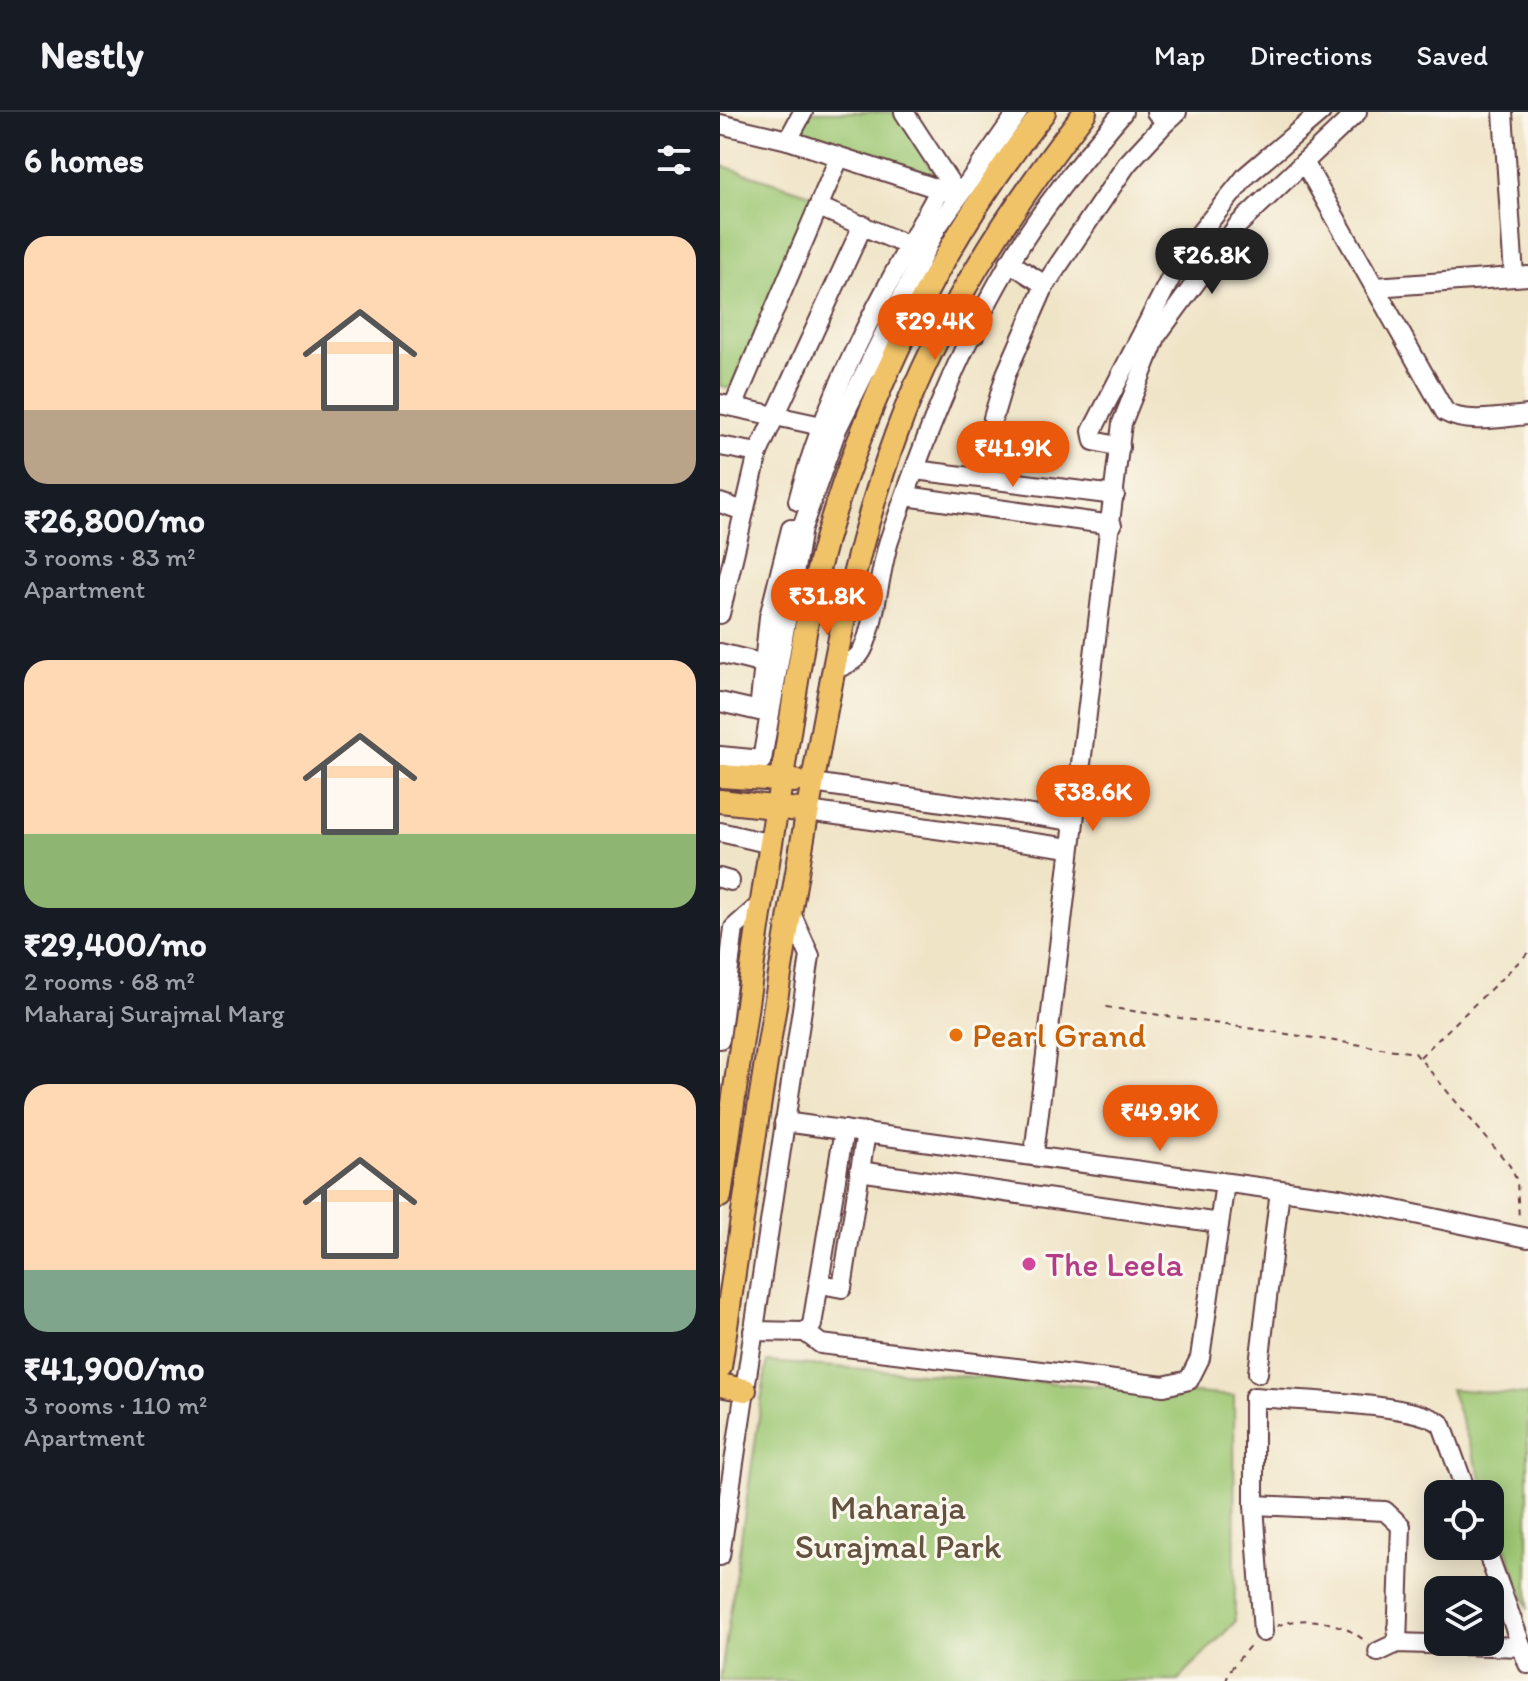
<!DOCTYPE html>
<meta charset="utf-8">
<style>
:root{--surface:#171b24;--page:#242831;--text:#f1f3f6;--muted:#9ea1a6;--line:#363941;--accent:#ea580c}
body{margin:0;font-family:Itim,sans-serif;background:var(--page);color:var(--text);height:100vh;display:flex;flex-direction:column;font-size:30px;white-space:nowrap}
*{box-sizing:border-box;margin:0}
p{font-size:26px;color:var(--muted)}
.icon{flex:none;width:44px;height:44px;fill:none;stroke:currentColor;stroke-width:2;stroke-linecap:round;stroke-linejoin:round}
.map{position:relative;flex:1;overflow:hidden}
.drawer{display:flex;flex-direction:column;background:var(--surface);width:720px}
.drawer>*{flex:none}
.buttons{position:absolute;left:704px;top:1368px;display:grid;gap:16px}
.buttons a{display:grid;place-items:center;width:80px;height:80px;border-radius:16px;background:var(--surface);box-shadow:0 4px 20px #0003;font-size:40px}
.price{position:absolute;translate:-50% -68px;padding:0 18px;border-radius:28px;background:var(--accent);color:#fff;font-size:26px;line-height:52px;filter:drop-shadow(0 2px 4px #0008)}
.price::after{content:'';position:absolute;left:50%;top:48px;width:24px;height:18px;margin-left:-12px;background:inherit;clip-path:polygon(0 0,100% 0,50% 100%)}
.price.on{background:#222;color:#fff}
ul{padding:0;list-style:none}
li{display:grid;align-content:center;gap:16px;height:424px;padding:0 24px}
li span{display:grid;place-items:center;height:248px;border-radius:24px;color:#555}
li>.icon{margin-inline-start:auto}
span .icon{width:144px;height:144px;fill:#fffc;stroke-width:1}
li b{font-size:34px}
h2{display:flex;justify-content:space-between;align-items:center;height:96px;padding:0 24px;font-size:34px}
header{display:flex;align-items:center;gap:48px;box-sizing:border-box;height:112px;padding:0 40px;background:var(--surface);border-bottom:2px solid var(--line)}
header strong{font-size:38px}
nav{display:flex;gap:44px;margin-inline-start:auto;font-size:28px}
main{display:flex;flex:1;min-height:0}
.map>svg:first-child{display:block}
.green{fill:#9fc874;stroke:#747450;stroke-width:2}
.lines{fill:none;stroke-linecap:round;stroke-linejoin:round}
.minor-casing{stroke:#633d42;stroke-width:22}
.major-casing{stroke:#633d42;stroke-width:26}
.path{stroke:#633d42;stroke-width:2;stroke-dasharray:6 6;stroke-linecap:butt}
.minor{stroke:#fff;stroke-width:18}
.major{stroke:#f1c369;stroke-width:22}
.food-dot{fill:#e8710a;stroke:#fbf7ec;stroke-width:3}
.hotel-dot{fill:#d1479c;stroke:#fbf7ec;stroke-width:3}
.labels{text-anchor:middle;stroke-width:6;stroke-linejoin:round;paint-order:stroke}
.food-label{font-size:34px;fill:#c56008;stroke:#fbf7ec;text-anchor:start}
.hotel-label{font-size:34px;fill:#b23c85;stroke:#fbf7ec;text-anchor:start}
.park-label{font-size:34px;fill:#645241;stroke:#fbf7ec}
</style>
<header>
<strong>Nestly</strong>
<nav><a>Map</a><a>Directions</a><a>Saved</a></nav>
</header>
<main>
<section class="drawer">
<h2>6 homes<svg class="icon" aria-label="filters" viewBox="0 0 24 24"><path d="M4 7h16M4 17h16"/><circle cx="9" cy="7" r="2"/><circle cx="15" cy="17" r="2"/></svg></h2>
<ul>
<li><span style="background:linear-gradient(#ffd9b3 70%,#b9a48a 0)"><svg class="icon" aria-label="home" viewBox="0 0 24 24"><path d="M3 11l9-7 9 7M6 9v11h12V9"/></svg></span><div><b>₹26,800/mo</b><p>3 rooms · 83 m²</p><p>Apartment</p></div></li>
<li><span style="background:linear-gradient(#ffd9b3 70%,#8fb573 0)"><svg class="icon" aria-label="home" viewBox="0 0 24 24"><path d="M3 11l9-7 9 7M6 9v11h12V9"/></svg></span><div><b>₹29,400/mo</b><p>2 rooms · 68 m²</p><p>Maharaj Surajmal Marg</p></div></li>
<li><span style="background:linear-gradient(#ffd9b3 75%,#7fa58c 0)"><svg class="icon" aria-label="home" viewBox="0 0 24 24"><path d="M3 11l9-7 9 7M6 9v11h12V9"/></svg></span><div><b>₹41,900/mo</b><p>3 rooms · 110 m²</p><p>Apartment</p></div></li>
</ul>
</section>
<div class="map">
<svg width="808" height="1569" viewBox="0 0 808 1569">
<rect width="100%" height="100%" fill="#fbf7ec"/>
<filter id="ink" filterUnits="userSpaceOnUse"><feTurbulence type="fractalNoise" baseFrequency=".0125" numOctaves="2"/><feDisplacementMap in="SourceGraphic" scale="16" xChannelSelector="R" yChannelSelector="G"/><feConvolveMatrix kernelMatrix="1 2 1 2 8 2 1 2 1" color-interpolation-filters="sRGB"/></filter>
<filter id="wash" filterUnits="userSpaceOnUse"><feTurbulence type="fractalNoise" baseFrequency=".006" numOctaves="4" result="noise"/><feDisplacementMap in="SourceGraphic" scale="32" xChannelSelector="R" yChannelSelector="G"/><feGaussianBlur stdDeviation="1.8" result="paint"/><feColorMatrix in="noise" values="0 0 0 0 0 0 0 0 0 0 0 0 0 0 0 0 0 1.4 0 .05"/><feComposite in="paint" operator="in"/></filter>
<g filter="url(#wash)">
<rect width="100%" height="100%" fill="#f0e4c7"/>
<g class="green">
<polygon points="81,0 177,0 216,64 75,19"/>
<polygon points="0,53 94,83 11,276 0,274"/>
<polygon points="47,1250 514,1284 515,1510 458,1569 0,1569"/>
<polygon points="730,1277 808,1283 808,1497"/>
</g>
</g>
<g filter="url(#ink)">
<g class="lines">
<g class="minor-casing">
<g id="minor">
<polyline points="184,0 238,83"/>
<polyline points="436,0 446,10 457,0"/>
<polyline points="783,0 794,164"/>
<polyline points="0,12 68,28 231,81"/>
<polyline points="68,28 83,0"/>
<path d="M 584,50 L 725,300 C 748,313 782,305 808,303"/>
<polyline points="99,95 189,134"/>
<polyline points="325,173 407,52 446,10"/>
<polyline points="655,175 808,164"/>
<polyline points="0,292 111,316"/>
<polyline points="13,295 119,46"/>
<polyline points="273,306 286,262 325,173 289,150"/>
<polyline points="0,334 38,341"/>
<polyline points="400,335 374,329 372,319 463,142 527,63 601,0"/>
<polyline points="195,358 395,383"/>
<polyline points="186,384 392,413"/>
<path d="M 78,389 C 106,279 166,176 220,77"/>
<polyline points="0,391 24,399"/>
<polyline points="0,502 38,341 143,113"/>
<polyline points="0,541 44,552"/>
<path d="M 112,558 C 122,555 132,551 139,543 C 154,526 160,452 170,426 C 202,334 237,241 286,157 C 318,100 361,49 403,0"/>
<polyline points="0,590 39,599 49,505 71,417"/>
<polyline points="0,644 42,648 82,416 117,317 217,115 298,0"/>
<polyline points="93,671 353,709"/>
<polyline points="88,699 350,736"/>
<polyline points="0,720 51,732"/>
<polyline points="0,766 10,769"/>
<polyline points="0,927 14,816 42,791"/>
<polyline points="64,1010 619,1086 808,1126"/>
<polyline points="314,1042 402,311 437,223 518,113 637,0"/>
<polyline points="139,1059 499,1111"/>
<polyline points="101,1172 122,1176 146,1020"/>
<polyline points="33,1219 85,1220 92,1213 124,1018"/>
<polyline points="85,1220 101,1232 444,1274 469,1268 480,1246 505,1071"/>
<polyline points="538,1261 560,1078"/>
<polyline points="534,1393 665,1399 681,1414 677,1531"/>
<polyline points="765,1434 808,1552"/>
<polyline points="0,1444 90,844 70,799"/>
<path d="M 543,1520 L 534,1393 L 534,1285 C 570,1288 701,1291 722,1313 L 747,1382"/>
<polyline points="658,1540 677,1531 802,1535"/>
</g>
</g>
<g class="major-casing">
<g id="major">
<polyline points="228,209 253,221"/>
<polyline points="0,664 75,669"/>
<polyline points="0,689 88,699"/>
<path d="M 0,1084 C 20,946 37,808 61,671 C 76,582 85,492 113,404 C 159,257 228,121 324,0"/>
<path d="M 0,1255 C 29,1059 58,864 93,669 C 114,551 135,433 177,320 C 220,203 289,98 365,0"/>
<polyline points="0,1273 25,1278"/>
</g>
</g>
<g class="path">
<polyline points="386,895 695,941 790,1054 797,1069 799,1107"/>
<polyline points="700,945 808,841"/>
<path d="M 557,1514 C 584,1502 623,1510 645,1529"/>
<polyline points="506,1569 510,1558 532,1531"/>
</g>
<use href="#minor" class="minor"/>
<use href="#major" class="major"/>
</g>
</g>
<circle class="food-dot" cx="236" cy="923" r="8"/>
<circle class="hotel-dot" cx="309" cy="1152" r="8"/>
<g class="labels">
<g class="food-label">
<text x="252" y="935">Pearl Grand</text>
</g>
<g class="hotel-label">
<text x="325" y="1164">The Leela</text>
</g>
<g class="park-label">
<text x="178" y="1407">Maharaja<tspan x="178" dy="39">Surajmal Park</tspan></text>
</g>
</g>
</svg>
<div class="buttons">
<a><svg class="icon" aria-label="locate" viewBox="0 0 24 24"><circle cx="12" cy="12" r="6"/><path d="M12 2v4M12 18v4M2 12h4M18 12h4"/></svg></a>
<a><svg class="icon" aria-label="layers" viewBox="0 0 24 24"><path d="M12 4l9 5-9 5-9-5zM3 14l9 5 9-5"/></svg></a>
</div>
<b class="price on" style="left:492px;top:184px">₹26.8K</b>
<b class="price" style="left:215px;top:250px">₹29.4K</b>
<b class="price" style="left:293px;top:377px">₹41.9K</b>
<b class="price" style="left:107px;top:525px">₹31.8K</b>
<b class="price" style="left:373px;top:721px">₹38.6K</b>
<b class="price" style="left:440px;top:1041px">₹49.9K</b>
</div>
</main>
